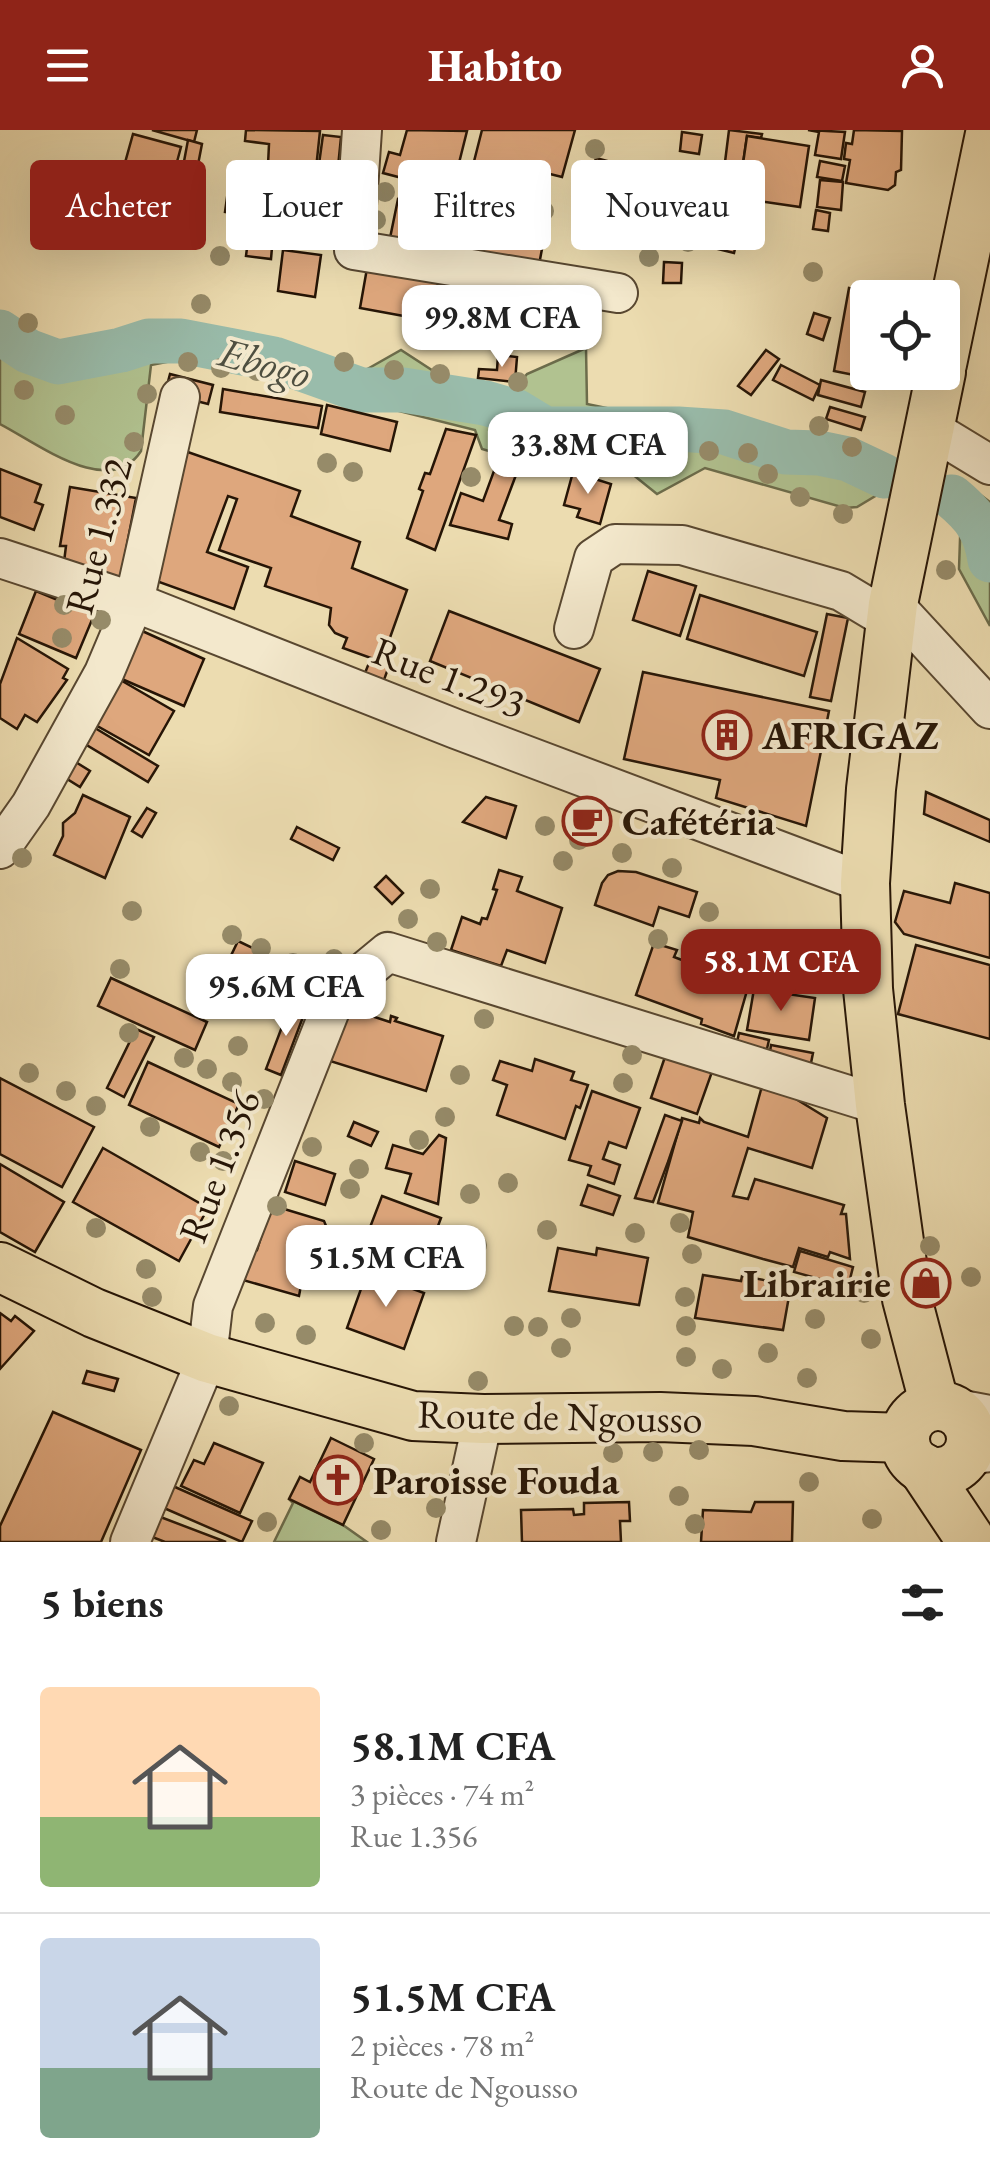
<!DOCTYPE html>
<html lang="fr">
<meta charset="utf-8">
<style>
:root{--surface:#fff;--page:#f6f6f6;--text:#222;--muted:#767676;--line:#e0e0e0;--accent:#8f2418}
body{margin:0;font-family:"EB Garamond",serif;background:var(--page);color:var(--text);height:100vh;display:flex;flex-direction:column;font-size:38px;white-space:nowrap}
*{box-sizing:border-box;margin:0}
p{font-size:32px;color:var(--muted)}
.icon{flex:none;width:55px;height:55px;fill:none;stroke:currentColor;stroke-width:2;stroke-linecap:round;stroke-linejoin:round}
.map{position:relative;height:1412px;overflow:hidden}
.panel{display:flex;flex-direction:column;background:var(--surface);flex:1}
.panel>*{flex:none}
.banner{position:absolute;left:30px;top:30px;width:930px;height:90px;display:flex;gap:20px}
.controls{position:absolute;left:850px;top:150px;display:grid;gap:20px}
.controls a{display:grid;place-items:center;width:110px;height:110px;border-radius:10px;background:var(--surface);box-shadow:0 10px 40px #0002;font-size:50px}
.price{position:absolute;translate:-50% -85px;padding:0 22px;border-radius:20px;background:#fff;color:#222;font-size:32px;line-height:65px;filter:drop-shadow(0 2px 5px #0008)}
.price::after{content:'';position:absolute;left:50%;top:60px;width:30px;height:22px;margin-left:-15px;background:inherit;clip-path:polygon(0 0,100% 0,50% 100%)}
.price.active{background:var(--accent);color:#fff}
ul{padding:0;list-style:none}
li{display:flex;align-items:center;gap:30px;height:250px;padding:0 40px}
li+li{border-top:2px solid var(--line)}
li span{display:grid;place-items:center;flex:none;width:280px;height:200px;border-radius:10px;color:#555}
li>.icon{margin-inline-start:auto}
span .icon{width:120px;height:120px;fill:#fffc;stroke-width:1}
li b{font-size:42px}
h2{display:flex;justify-content:space-between;align-items:center;height:120px;padding:0 40px;font-size:42px}
.chip{padding:0 35px;border-radius:10px;background:var(--surface);box-shadow:0 10px 40px #0002;font-size:35px;line-height:90px}
.chip.active{background:var(--accent);color:#fff}
header{display:flex;justify-content:space-between;align-items:center;height:130px;padding:0 40px;background:var(--accent);color:#fff;font-size:45px;font-weight:800}
.map>svg:first-child{display:block}
.green{fill:#b1c290;stroke:#6c6c4b;stroke-width:2.5}
.lines{fill:none;stroke-linecap:round;stroke-linejoin:round}
.river{stroke:#99bcab;stroke-width:45}
.building{fill:#dea77d;stroke:#261506;stroke-width:2.5}
.minor-casing{stroke:#584730;stroke-width:42}
.major-casing{stroke:#261506;stroke-width:52}
.minor{stroke:#f3e8cc;stroke-width:38}
.major{stroke:#ecdcb0;stroke-width:48}
.tree{fill:#968b69}
.labels{text-anchor:middle;stroke-width:8;stroke-linejoin:round;paint-order:stroke}
.street-label{font-size:40px;fill:#261506;stroke:#f3e8cc}
.poi-label{font-size:40px;font-weight:bold;fill:#261506;stroke:#f3e8cc;text-anchor:start}
.water-label{font-size:42px;font-style:italic;fill:#4e4f40;stroke:#f3e8cc}
</style>
<header><svg class="icon" aria-label="menu" viewBox="0 0 24 24"><path d="M4 6h16M4 12h16M4 18h16"/></svg>Habito<svg class="icon" aria-label="person" viewBox="0 0 24 24"><circle cx="12" cy="8" r="4"/><path d="M4 21q1-7 8-7t8 7"/></svg></header>
<div class="map">
<svg width="990" height="1412" viewBox="0 0 990 1412">
<rect width="100%" height="100%" fill="#ecdcb0"/>
<filter id="stains"><feTurbulence type="fractalNoise" baseFrequency=".002" numOctaves="4"/><feColorMatrix values="0 0 0 0 .2 0 0 0 0 .09 0 0 0 0 .02 0 0 0 .5 -.17"/></filter>
<radialGradient id="worn" r=".72"><stop offset=".6" stop-color="#630" stop-opacity="0"/><stop offset="1" stop-color="#630" stop-opacity=".3"/></radialGradient>
<g class="green">
<path d="M 0,182 L 54,222 L 173,197 L 227,202 L 355,246 L 401,220 L 461,259 L 515,259 L 527,244 L 586,218 L 587,274 L 742,306 L 826,312 L 877,365 L 857,377 L 845,378 L 705,338 L 657,364 L 611,327 L 537,335 L 482,319 L 475,300 L 187,228 L 151,235 L 141,321 C 110,370 37,313 0,294 Z"/>
<polygon points="962,351 990,372 990,496 959,439"/>
<polygon points="289,1369 343,1395 367,1412 274,1412 293,1373"/>
</g>
<g class="lines">
<g class="river">
<polyline points="0,202 28,221 58,232 121,220 149,211 181,211 274,229 361,260 403,260 485,273 517,282 545,299 678,299 724,302 786,322 819,323 848,329 884,346"/>
<path d="M 952,367 C 975,386 986,401 990,430"/>
</g>
</g>
<g class="building">
<polygon points="152,0 197,0 194,12"/>
<polygon points="246,0 320,1 316,39 268,35 269,14 245,11"/>
<polygon points="407,0 467,1 452,61 383,43 389,22 400,25"/>
<polygon points="482,0 575,0 562,47 510,34 503,61 468,55"/>
<polygon points="729,0 762,4 761,8 747,6 738,68 755,70 754,83 739,81 739,89 715,85 721,43 737,45 737,42 724,40"/>
<polygon points="808,0 845,2 841,29 815,25 819,2"/>
<polygon points="854,0 902,1 901,40 896,42 895,55 888,60 846,53 850,30 844,29 846,13 852,14"/>
<polygon points="682,2 702,5 699,24 680,21"/>
<polygon points="133,4 181,17 171,54 123,40"/>
<polygon points="323,5 341,7 338,37 319,34"/>
<polygon points="747,6 809,16 800,77 738,68"/>
<polygon points="188,10 202,14 196,45 182,42"/>
<polygon points="596,28 640,40 626,91 581,79"/>
<polygon points="820,31 845,36 842,51 817,47"/>
<polygon points="231,39 280,45 278,57 323,63 318,111 273,106 271,129 246,126 251,86 225,82"/>
<polygon points="820,50 843,52 841,80 817,77"/>
<polygon points="675,54 712,61 705,102 668,95"/>
<polygon points="398,69 442,77 435,121 389,113"/>
<polygon points="816,80 830,83 828,101 813,99"/>
<polygon points="464,82 546,98 538,140 456,123"/>
<polygon points="712,91 740,98 734,123 706,116"/>
<polygon points="283,120 321,125 315,167 278,161"/>
<polygon points="369,127 394,145 438,153 431,191 360,178"/>
<polygon points="664,132 682,133 681,153 663,153"/>
<polygon points="453,143 503,153 493,202 467,197 469,186 445,182"/>
<polygon points="513,158 526,160 521,217 507,216"/>
<polygon points="849,158 883,164 883,168 868,168 869,248 834,241"/>
<polygon points="814,183 830,188 823,210 807,204"/>
<polygon points="766,220 779,229 751,265 738,256"/>
<polygon points="498,225 517,227 515,252 478,248 479,239 497,240"/>
<polygon points="781,235 820,255 813,270 773,250"/>
<polygon points="170,244 213,255 208,274 165,263"/>
<polygon points="821,250 865,262 861,277 818,265"/>
<polygon points="223,259 322,276 318,298 220,282"/>
<polygon points="327,275 397,292 390,321 321,304"/>
<polygon points="830,277 865,287 861,300 826,289"/>
<polygon points="446,299 476,305 435,420 407,408 423,361 419,359 425,343 430,344"/>
<polygon points="182,320 300,361 291,386 360,412 352,438 407,460 382,530 390,533 384,550 365,543 371,528 343,518 347,508 335,503 329,495 331,478 265,456 271,438 219,420 237,369 228,366 207,422 248,437 234,479 148,448"/>
<polygon points="498,330 519,337 499,390 512,394 508,409 450,395 461,363 483,371"/>
<polygon points="0,339 41,355 35,372 43,375 34,400 0,387"/>
<polygon points="573,342 611,354 600,394 577,387 580,379 564,375"/>
<polygon points="70,357 136,368 125,425 128,455 64,432 66,416 60,416"/>
<polygon points="648,441 696,456 680,506 633,490"/>
<polygon points="36,461 94,485 76,528 19,504"/>
<polygon points="700,465 817,502 804,546 687,509"/>
<polygon points="449,481 600,539 579,592 430,531"/>
<polygon points="827,484 848,488 831,571 810,567"/>
<polygon points="129,495 204,529 184,576 108,543"/>
<polygon points="17,508 68,539 63,548 67,550 37,592 25,585 17,599 0,588 0,554"/>
<polygon points="643,542 829,581 806,696 716,668 720,650 624,629"/>
<polygon points="117,548 174,581 149,625 92,593"/>
<polygon points="90,595 158,636 148,652 80,611"/>
<polygon points="74,631 90,641 80,657 64,647"/>
<polygon points="926,662 990,690 990,712 924,684"/>
<polygon points="83,665 130,687 105,748 54,725 63,706 63,693 75,683"/>
<polygon points="486,667 516,676 506,708 463,692"/>
<polygon points="569,676 601,689 596,702 564,690"/>
<polygon points="147,678 156,683 142,707 132,701"/>
<polygon points="297,697 339,718 333,730 291,709"/>
<polygon points="499,740 522,747 517,761 562,778 545,833 507,820 501,836 451,820 462,787 480,794 482,788 487,789 497,760 493,759"/>
<polygon points="618,741 636,742 697,762 689,787 659,777 653,796 595,775 602,753 608,745"/>
<polygon points="386,746 403,763 392,774 375,757"/>
<polygon points="955,753 990,763 990,828 904,804 895,792 904,761 950,773"/>
<polygon points="800,806 818,808 816,828 797,825"/>
<polygon points="238,811 314,847 301,873 226,836"/>
<polygon points="654,813 677,820 674,827 706,839 704,847 710,849 717,831 752,843 734,906 701,894 702,889 636,865"/>
<polygon points="916,815 990,835 990,909 898,884"/>
<polygon points="111,848 207,892 195,920 98,876"/>
<polygon points="754,859 815,868 809,910 747,900"/>
<polygon points="291,873 306,879 281,945 266,939"/>
<polygon points="347,878 390,892 391,886 397,888 395,891 443,906 426,961 330,931"/>
<polygon points="136,899 154,907 124,967 107,958"/>
<polygon points="739,903 769,910 764,932 734,926"/>
<polygon points="771,915 813,923 809,943 768,935"/>
<polygon points="667,921 713,939 697,984 651,968"/>
<polygon points="535,929 574,942 571,950 588,955 580,978 576,976 565,1009 497,985 507,955 493,950 500,931 532,941"/>
<polygon points="148,932 239,974 219,1017 129,975"/>
<polygon points="0,948 94,997 62,1057 0,1024"/>
<polygon points="762,956 786,963 827,988 812,1038 748,1018 733,1066 748,1069 755,1049 844,1075 841,1084 846,1084 850,1129 830,1122 828,1127 799,1118 793,1137 763,1129 688,1107 693,1082 658,1073 682,988 699,993 700,988 704,992 748,1007"/>
<polygon points="592,961 640,978 626,1018 609,1012 603,1029 620,1035 614,1054 588,1045 591,1036 569,1030"/>
<polygon points="665,985 682,991 668,1032 653,1072 635,1068"/>
<polygon points="354,992 378,1002 371,1016 348,1006"/>
<polygon points="439,1005 446,1008 438,1074 405,1063 411,1044 386,1038 393,1015 423,1024"/>
<polygon points="103,1018 208,1078 179,1131 73,1072"/>
<polygon points="295,1031 335,1044 325,1075 285,1062"/>
<polygon points="0,1034 64,1072 35,1122 0,1102"/>
<polygon points="588,1055 620,1066 613,1085 581,1075"/>
<polygon points="382,1066 441,1088 423,1136 364,1113"/>
<polygon points="271,1075 324,1091 329,1103 317,1154 302,1150 299,1166 229,1146 246,1116 257,1120"/>
<polygon points="558,1118 596,1125 597,1118 648,1128 639,1175 549,1161"/>
<polygon points="800,1121 853,1137 848,1157 794,1142"/>
<polygon points="376,1124 413,1138 409,1153 371,1139"/>
<polygon points="367,1142 424,1163 404,1219 347,1198"/>
<polygon points="703,1145 741,1151 742,1146 791,1155 783,1200 695,1188"/>
<polygon points="0,1183 11,1191 15,1186 34,1201 0,1239"/>
<polygon points="87,1241 118,1249 114,1261 83,1253"/>
<polygon points="53,1282 141,1320 101,1412 0,1412 0,1396"/>
<polygon points="331,1308 374,1329 343,1395 289,1369 300,1347 310,1352"/>
<polygon points="214,1313 263,1333 240,1383 181,1356 194,1330 204,1334"/>
<polygon points="166,1353 252,1391 242,1412 157,1375"/>
<polygon points="629,1372 630,1391 620,1391 621,1412 522,1412 521,1380 573,1379 574,1385 584,1384 584,1373"/>
<polygon points="755,1372 793,1372 792,1412 701,1412 703,1380 751,1382"/>
<polygon points="150,1383 226,1412 165,1412 142,1403"/>
</g>
<g class="lines">
<g class="minor-casing">
<g id="minor">
<polyline points="362,0 354,120 618,163"/>
<polyline points="929,298 990,335"/>
<polyline points="0,428 134,472 456,599 865,753"/>
<polyline points="893,474 990,579"/>
<polyline points="574,499 594,428 615,414 682,415 841,461 891,491"/>
<polyline points="0,719 31,675 104,543 134,472 180,267"/>
<polyline points="952,1278 990,1285"/>
<polyline points="966,1325 990,1322"/>
<polyline points="130,1412 207,1228 213,1176 336,865 388,822 880,975"/>
<polyline points="456,1412 483,1289"/>
</g>
</g>
<g class="major-casing">
<g id="major">
<polyline points="942,234 990,4"/>
<polyline points="0,1137 94,1183 207,1228 413,1286 483,1289 660,1287 754,1291 843,1306 905,1308"/>
<polyline points="935,1276 907,1169 880,975 868,859 865,753 871,659 893,474 941,242"/>
<circle cx="938" cy="1309" r="33"/>
<polyline points="922,1337 972,1412"/>
</g>
</g>
<use href="#minor" class="minor"/>
<use href="#major" class="major"/>
</g>
<g class="tree">
<circle cx="595" cy="19" r="10"/>
<circle cx="385" cy="62" r="10"/>
<circle cx="332" cy="66" r="10"/>
<circle cx="459" cy="77" r="10"/>
<circle cx="544" cy="81" r="10"/>
<circle cx="376" cy="90" r="10"/>
<circle cx="688" cy="112" r="10"/>
<circle cx="220" cy="126" r="10"/>
<circle cx="649" cy="127" r="10"/>
<circle cx="813" cy="142" r="10"/>
<circle cx="201" cy="174" r="10"/>
<circle cx="28" cy="193" r="10"/>
<circle cx="188" cy="232" r="10"/>
<circle cx="344" cy="232" r="10"/>
<circle cx="221" cy="238" r="10"/>
<circle cx="394" cy="240" r="10"/>
<circle cx="257" cy="241" r="10"/>
<circle cx="440" cy="244" r="10"/>
<circle cx="518" cy="252" r="10"/>
<circle cx="24" cy="260" r="10"/>
<circle cx="147" cy="264" r="10"/>
<circle cx="65" cy="285" r="10"/>
<circle cx="819" cy="296" r="10"/>
<circle cx="134" cy="312" r="10"/>
<circle cx="852" cy="317" r="10"/>
<circle cx="528" cy="318" r="10"/>
<circle cx="709" cy="321" r="10"/>
<circle cx="580" cy="323" r="10"/>
<circle cx="748" cy="323" r="10"/>
<circle cx="628" cy="325" r="10"/>
<circle cx="327" cy="333" r="10"/>
<circle cx="353" cy="342" r="10"/>
<circle cx="768" cy="344" r="10"/>
<circle cx="471" cy="347" r="10"/>
<circle cx="800" cy="367" r="10"/>
<circle cx="843" cy="384" r="10"/>
<circle cx="946" cy="440" r="10"/>
<circle cx="64" cy="475" r="10"/>
<circle cx="101" cy="490" r="10"/>
<circle cx="62" cy="508" r="10"/>
<circle cx="545" cy="696" r="10"/>
<circle cx="579" cy="710" r="10"/>
<circle cx="622" cy="723" r="10"/>
<circle cx="22" cy="728" r="10"/>
<circle cx="563" cy="731" r="10"/>
<circle cx="672" cy="738" r="10"/>
<circle cx="430" cy="759" r="10"/>
<circle cx="132" cy="781" r="10"/>
<circle cx="709" cy="782" r="10"/>
<circle cx="408" cy="789" r="10"/>
<circle cx="232" cy="805" r="10"/>
<circle cx="658" cy="809" r="10"/>
<circle cx="437" cy="812" r="10"/>
<circle cx="261" cy="818" r="10"/>
<circle cx="334" cy="829" r="10"/>
<circle cx="293" cy="833" r="10"/>
<circle cx="120" cy="839" r="10"/>
<circle cx="484" cy="889" r="10"/>
<circle cx="129" cy="903" r="10"/>
<circle cx="238" cy="916" r="10"/>
<circle cx="632" cy="925" r="10"/>
<circle cx="184" cy="928" r="10"/>
<circle cx="207" cy="939" r="10"/>
<circle cx="29" cy="943" r="10"/>
<circle cx="460" cy="945" r="10"/>
<circle cx="232" cy="952" r="10"/>
<circle cx="623" cy="953" r="10"/>
<circle cx="66" cy="961" r="10"/>
<circle cx="264" cy="969" r="10"/>
<circle cx="96" cy="976" r="10"/>
<circle cx="445" cy="987" r="10"/>
<circle cx="150" cy="997" r="10"/>
<circle cx="419" cy="1010" r="10"/>
<circle cx="312" cy="1017" r="10"/>
<circle cx="200" cy="1022" r="10"/>
<circle cx="223" cy="1031" r="10"/>
<circle cx="359" cy="1039" r="10"/>
<circle cx="508" cy="1053" r="10"/>
<circle cx="350" cy="1059" r="10"/>
<circle cx="470" cy="1064" r="10"/>
<circle cx="277" cy="1076" r="10"/>
<circle cx="680" cy="1093" r="10"/>
<circle cx="96" cy="1098" r="10"/>
<circle cx="547" cy="1100" r="10"/>
<circle cx="635" cy="1103" r="10"/>
<circle cx="347" cy="1109" r="10"/>
<circle cx="477" cy="1115" r="10"/>
<circle cx="930" cy="1116" r="10"/>
<circle cx="692" cy="1124" r="10"/>
<circle cx="146" cy="1139" r="10"/>
<circle cx="339" cy="1145" r="10"/>
<circle cx="971" cy="1147" r="10"/>
<circle cx="864" cy="1163" r="10"/>
<circle cx="152" cy="1167" r="10"/>
<circle cx="685" cy="1167" r="10"/>
<circle cx="571" cy="1188" r="10"/>
<circle cx="815" cy="1189" r="10"/>
<circle cx="265" cy="1193" r="10"/>
<circle cx="514" cy="1196" r="10"/>
<circle cx="686" cy="1196" r="10"/>
<circle cx="538" cy="1197" r="10"/>
<circle cx="306" cy="1205" r="10"/>
<circle cx="871" cy="1209" r="10"/>
<circle cx="561" cy="1218" r="10"/>
<circle cx="768" cy="1223" r="10"/>
<circle cx="686" cy="1227" r="10"/>
<circle cx="722" cy="1239" r="10"/>
<circle cx="807" cy="1248" r="10"/>
<circle cx="478" cy="1251" r="10"/>
<circle cx="229" cy="1276" r="10"/>
<circle cx="364" cy="1313" r="10"/>
<circle cx="699" cy="1320" r="10"/>
<circle cx="653" cy="1322" r="10"/>
<circle cx="613" cy="1323" r="10"/>
<circle cx="809" cy="1352" r="10"/>
<circle cx="679" cy="1366" r="10"/>
<circle cx="436" cy="1378" r="10"/>
<circle cx="872" cy="1389" r="10"/>
<circle cx="267" cy="1392" r="10"/>
<circle cx="695" cy="1394" r="10"/>
<circle cx="381" cy="1400" r="10"/>
</g>
<defs>
<g id="building-ring" transform="scale(2.5)"><circle r="9.5" fill="#f3e8cc" stroke="#8f2418" stroke-width="1.5"/><path d="M-4-6H4V6H1V3H-1V6H-4ZM-2.5-4.3h1.7v1.8h-1.7ZM.8-4.3h1.7v1.8H.8ZM-2.5-1h1.7V.8h-1.7ZM.8-1h1.7V.8H.8Z" fill="#8f2418"/></g>
<g id="cafe-ring" transform="scale(2.5)"><circle r="9.5" fill="#f3e8cc" stroke="#8f2418" stroke-width="1.5"/><path d="M-5.5-4.5H6V0H3Q3 3.5 0 3.5H-2.5Q-5.5 3.5-5.5 0ZM3-3.2v2h1.7v-2ZM-6 4.5H4V6H-6Z" fill="#8f2418"/></g>
<g id="shop-ring" transform="scale(2.5)"><circle r="9.5" fill="#f3e8cc" stroke="#8f2418" stroke-width="1.5"/><path d="M-5-2.5h2.3a2.7 3.5 0 0 1 5.4 0H5L5.5 6h-11ZM-1.5-2.5h3a1.5 2.3 0 0 0-3 0Z" fill="#8f2418"/></g>
<g id="church-ring" transform="scale(2.5)"><circle r="9.5" fill="#f3e8cc" stroke="#8f2418" stroke-width="1.5"/><path d="M-1.2-6h2.4v3.5h3.3v2.4h-3.3V6h-2.4V-.1h-3.3v-2.4h3.3Z" fill="#8f2418"/></g>
</defs>
<g fill-rule="evenodd">
<use href="#building-ring" x="727" y="605"/>
<use href="#cafe-ring" x="587" y="691"/>
<use href="#shop-ring" x="926" y="1153"/>
<use href="#church-ring" x="338" y="1350"/>
</g>
<g class="labels">
<g class="street-label">
<text transform="translate(98 406) rotate(-75)" y="14">Rue 1.332</text>
<text transform="translate(449 547) rotate(21)" y="14">Rue 1.293</text>
<text transform="translate(219 1036) rotate(-69)" y="14">Rue 1.356</text>
<text transform="translate(560 1286) rotate(1)" y="14">Route de Ngousso</text>
</g>
<g class="poi-label">
<text x="762" y="619">AFRIGAZ</text>
<text x="622" y="705">Cafétéria</text>
<text x="891" y="1167" text-anchor="end">Librairie</text>
<text x="373" y="1364">Paroisse Fouda</text>
</g>
<g class="water-label">
<text transform="translate(265 232) rotate(15)" y="15">Ebogo</text>
</g>
</g>
<rect width="100%" height="100%" filter="url(#stains)"/>
<rect width="100%" height="100%" fill="url(#worn)"/>
</svg>
<div class="controls">
<a><svg class="icon" aria-label="locate" viewBox="0 0 24 24"><circle cx="12" cy="12" r="6"/><path d="M12 2v4M12 18v4M2 12h4M18 12h4"/></svg></a>
</div>
<b class="price" style="left:502px;top:240px">99.8M CFA</b>
<b class="price" style="left:588px;top:367px">33.8M CFA</b>
<b class="price active" style="left:781px;top:884px">58.1M CFA</b>
<b class="price" style="left:286px;top:909px">95.6M CFA</b>
<b class="price" style="left:386px;top:1180px">51.5M CFA</b>
<div class="banner">
<a class="chip active">Acheter</a>
<a class="chip">Louer</a>
<a class="chip">Filtres</a>
<a class="chip">Nouveau</a>
</div>
</div>
<section class="panel">
<h2>5 biens<svg class="icon" aria-label="filters" viewBox="0 0 24 24"><path d="M4 7h16M4 17h16"/><circle cx="9" cy="7" r="2"/><circle cx="15" cy="17" r="2"/></svg></h2>
<ul>
<li><span style="background:linear-gradient(#ffd9b3 65%,#8fb573 0)"><svg class="icon" aria-label="home" viewBox="0 0 24 24"><path d="M3 11l9-7 9 7M6 9v11h12V9"/></svg></span><div><b>58.1M CFA</b><p>3 pièces · 74 m²</p><p>Rue 1.356</p></div></li>
<li><span style="background:linear-gradient(#c9d6e8 65%,#7fa58c 0)"><svg class="icon" aria-label="home" viewBox="0 0 24 24"><path d="M3 11l9-7 9 7M6 9v11h12V9"/></svg></span><div><b>51.5M CFA</b><p>2 pièces · 78 m²</p><p>Route de Ngousso</p></div></li>
</ul>
</section>
